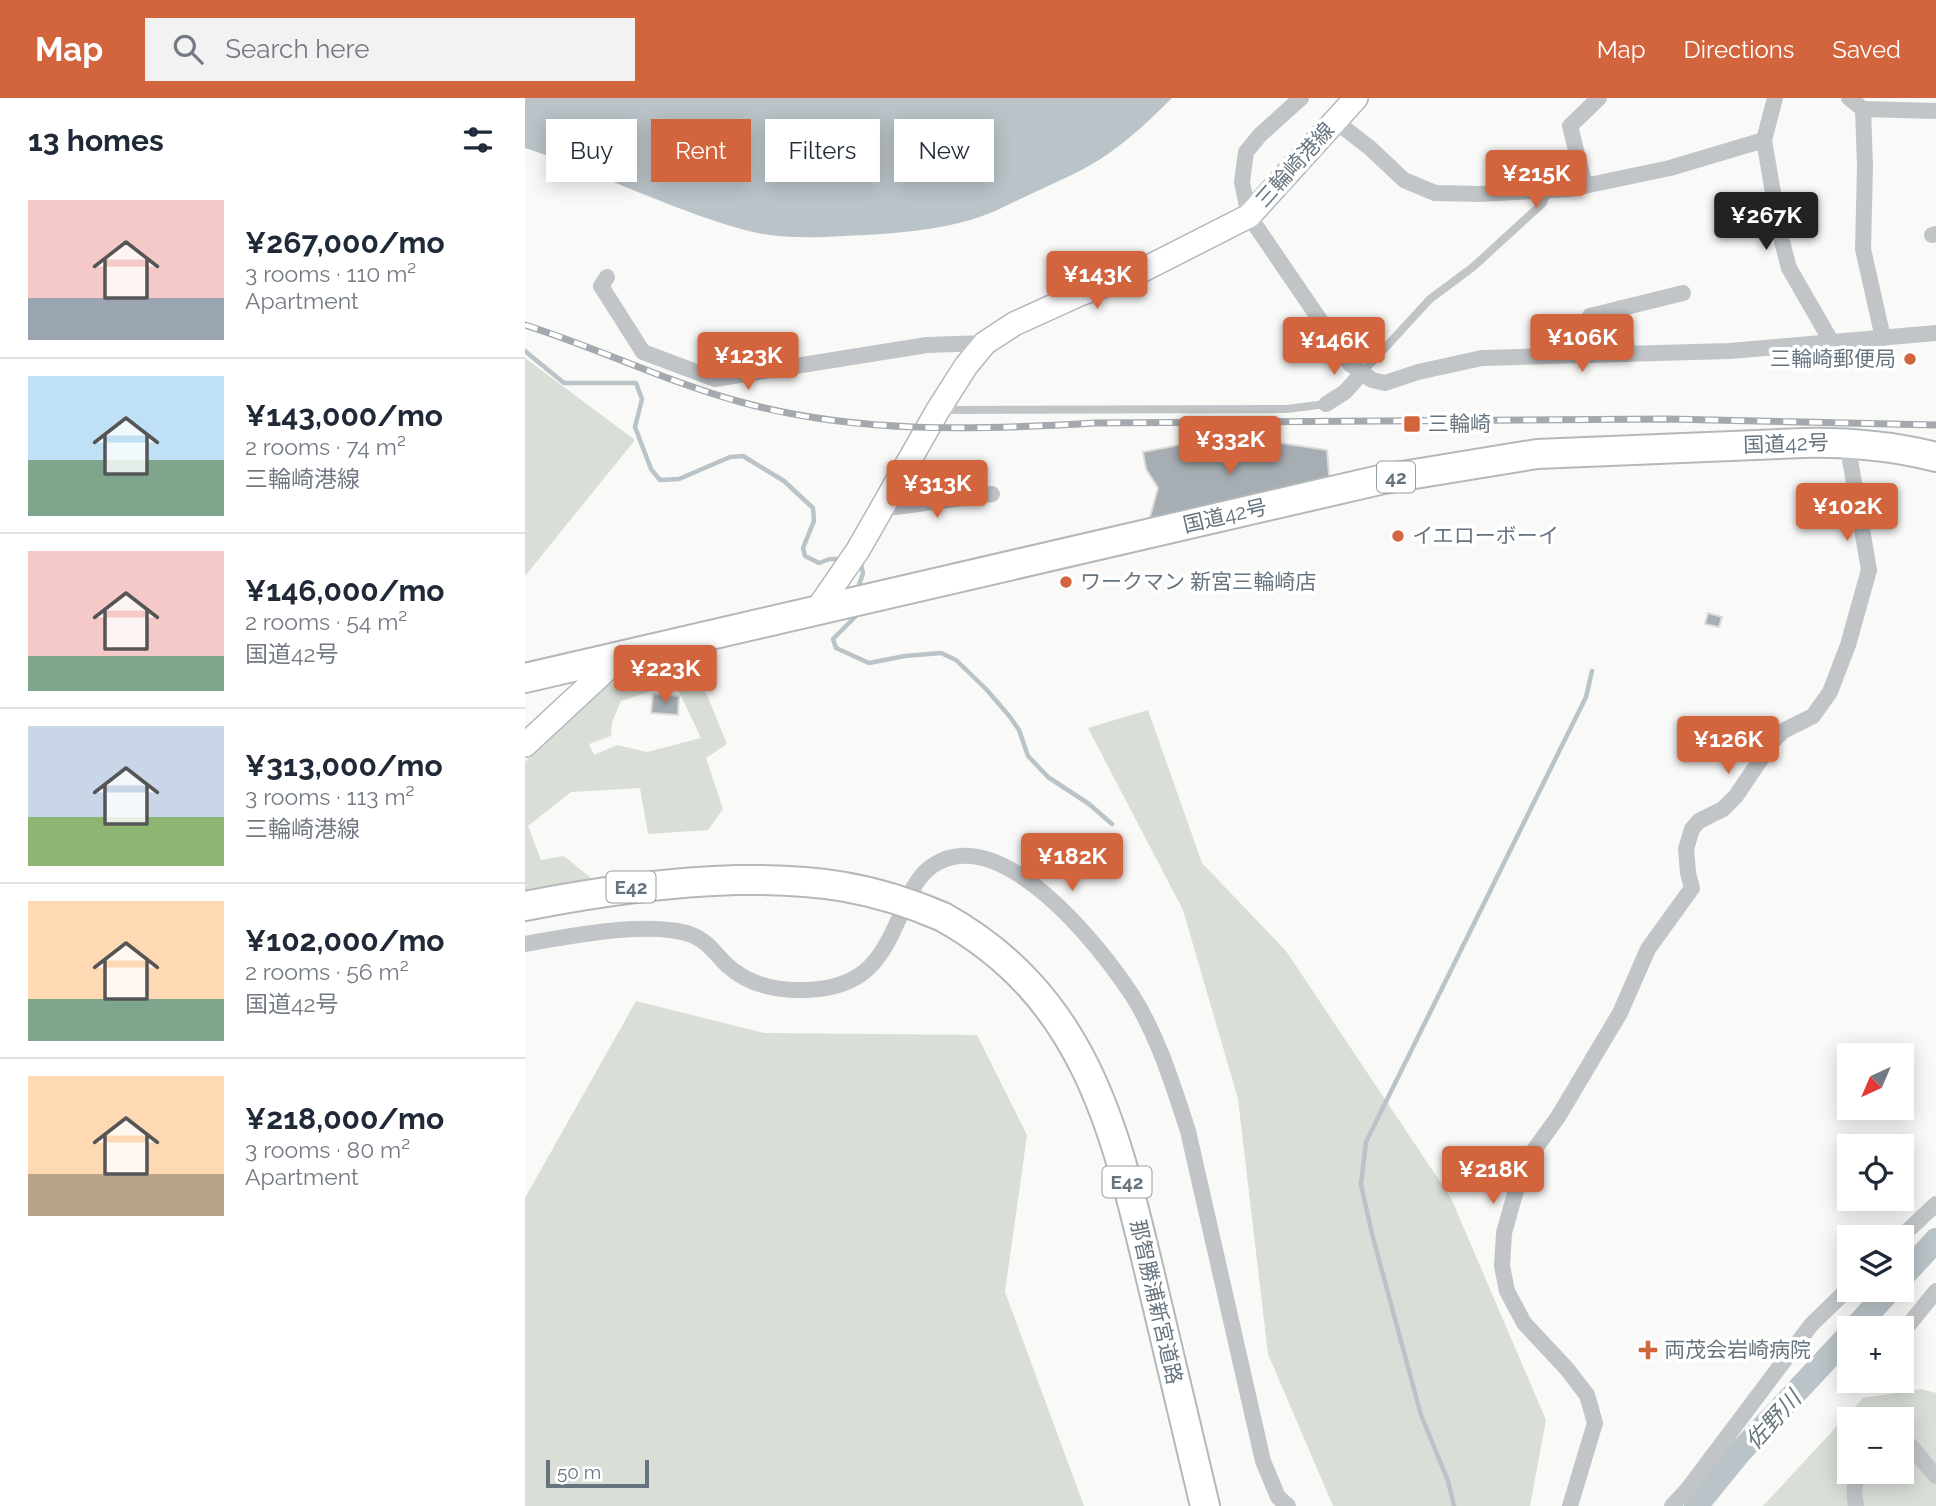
<!DOCTYPE html>
<meta charset="utf-8">
<style>
:root{--surface:#fff;--page:#f2f2f3;--text:#1f2937;--muted:#747a83;--line:#e0e1e3;--accent:#d3653e}
body{margin:0;font-family:Raleway,"Noto Sans JP",sans-serif;background:var(--page);color:var(--text);height:100vh;display:flex;flex-direction:column;font-size:26px;white-space:nowrap}
*{box-sizing:border-box;margin:0}
p{font-size:23px;color:var(--muted)}
.icon{flex:none;width:38px;height:38px;fill:none;stroke:currentColor;stroke-width:2;stroke-linecap:round;stroke-linejoin:round}
.map{position:relative;flex:1;overflow:hidden}
.drawer{display:flex;flex-direction:column;background:var(--surface);width:525px}
.drawer>*{flex:none}
.banner{position:absolute;left:21px;top:21px;width:665px;height:63px;display:flex;gap:14px}
.needle{width:46px;rotate:224deg}
.fabs{position:absolute;left:1312px;top:945px;display:grid;gap:14px}
.fabs a{display:grid;place-items:center;width:77px;height:77px;border-radius:0px;background:var(--surface);box-shadow:0 4px 18px #0003;font-size:35px}
.scale{position:absolute;left:21px;bottom:18px;width:103px;box-sizing:border-box;padding-left:7px;border:4px solid #66747f;border-top:0;font-size:19px;line-height:24px;white-space:nowrap;color:#66747f;-webkit-text-stroke:5px #fff;paint-order:stroke}
.price{position:absolute;translate:-50% -60px;padding:0 16px;border-radius:7px;background:var(--accent);color:#fff;font-size:23px;line-height:46px;filter:drop-shadow(0 2px 4px #0008)}
.price::after{content:'';position:absolute;left:50%;top:42px;width:21px;height:16px;margin-left:-10px;background:inherit;clip-path:polygon(0 0,100% 0,50% 100%)}
.price.selected{background:#222;color:#fff}
ul{padding:0;list-style:none}
li{display:flex;align-items:center;gap:21px;height:175px;padding:0 28px}
li+li{border-top:2px solid var(--line)}
li span{display:grid;place-items:center;flex:none;width:196px;height:140px;border-radius:0px;color:#555}
li>.icon{margin-inline-start:auto}
span .icon{width:84px;height:84px;fill:#fffc;stroke-width:1}
li b{font-size:30px}
h2{display:flex;justify-content:space-between;align-items:center;height:84px;padding:0 28px;font-size:30px}
.tag{padding:0 24px;border-radius:0px;background:var(--surface);box-shadow:0 4px 18px #0003;font-size:24px;line-height:63px}
.tag.selected{background:var(--accent);color:#fff}
header{display:flex;align-items:center;gap:42px;box-sizing:border-box;height:98px;padding:0 35px;background:var(--accent);color:#fff}
header strong{font-size:33px}
nav{display:flex;gap:38px;margin-inline-start:auto;font-size:24px}
.search{width:490px;height:63px;background:var(--page);display:flex;align-items:center;gap:18px;box-sizing:border-box;padding:0 24px;border-radius:0px;color:var(--muted);font-size:26px}
main{display:flex;flex:1;min-height:0}
.map>svg:first-child{display:block}
.green{fill:#d9ded7;fill-rule:evenodd}
.water{fill:#bac3c8}
.lines{fill:none;stroke-linecap:round;stroke-linejoin:round}
.stream{stroke:#bac3c8;stroke-width:4.5}
.river{stroke:#bac3c8;stroke-width:24}
.building{fill:#a6aeb3;stroke:#dbdbd9;stroke-width:2}
.secondary-casing{stroke:#b3b8bd;stroke-width:26}
.highway-casing{stroke:#b4b8bb;stroke-width:32}
.lane{stroke:#c1c5c8;stroke-width:8}
.street{stroke:#c1c5c8;stroke-width:16}
.secondary{stroke:#fff;stroke-width:23}
.highway{stroke:#fff;stroke-width:28}
.rail-casing{stroke:#a3a9ae;stroke-width:7}
.rail{stroke:#fff;stroke-width:4.5;stroke-dasharray:13;stroke-linecap:butt}
.highway-bridge-casing{stroke:#b4b8bb;stroke-width:32;stroke-linecap:butt}
.highway-bridge{stroke:#fff;stroke-width:28}
.poi-dot{fill:#d3653e;stroke:#fff;stroke-width:2.5}
.labels{text-anchor:middle;stroke-width:7;stroke-linejoin:round;paint-order:stroke}
.shield{fill:#fff;stroke:#949ea5;stroke-width:2}
.shield-label{font-size:19px;font-weight:bold;fill:#66747f}
.street-label{font-size:21px;fill:#66747f;stroke:#fff}
.poi-label{font-size:21px;fill:#66747f;stroke:#fff;text-anchor:start}
.water-label{font-size:23px;font-style:italic;fill:#677880;stroke:#fff}
</style>
<header>
<strong>Map</strong>
<div class="search"><svg class="icon" aria-label="search" viewBox="0 0 24 24"><circle cx="10" cy="10" r="6"/><path d="M15 15l6 6"/></svg>Search here</div>
<nav><a>Map</a><a>Directions</a><a>Saved</a></nav>
</header>
<main>
<section class="drawer">
<h2>13 homes<svg class="icon" aria-label="filters" viewBox="0 0 24 24"><path d="M4 7h16M4 17h16"/><circle cx="9" cy="7" r="2"/><circle cx="15" cy="17" r="2"/></svg></h2>
<ul>
<li><span style="background:linear-gradient(#f6c9c9 70%,#9aa5b1 0)"><svg class="icon" aria-label="home" viewBox="0 0 24 24"><path d="M3 11l9-7 9 7M6 9v11h12V9"/></svg></span><div><b>¥267,000/mo</b><p>3 rooms · 110 m²</p><p>Apartment</p></div></li>
<li><span style="background:linear-gradient(#bfe0f5 60%,#7fa58c 0)"><svg class="icon" aria-label="home" viewBox="0 0 24 24"><path d="M3 11l9-7 9 7M6 9v11h12V9"/></svg></span><div><b>¥143,000/mo</b><p>2 rooms · 74 m²</p><p>三輪崎港線</p></div></li>
<li><span style="background:linear-gradient(#f6c9c9 75%,#7fa58c 0)"><svg class="icon" aria-label="home" viewBox="0 0 24 24"><path d="M3 11l9-7 9 7M6 9v11h12V9"/></svg></span><div><b>¥146,000/mo</b><p>2 rooms · 54 m²</p><p>国道42号</p></div></li>
<li><span style="background:linear-gradient(#c9d6e8 65%,#8fb573 0)"><svg class="icon" aria-label="home" viewBox="0 0 24 24"><path d="M3 11l9-7 9 7M6 9v11h12V9"/></svg></span><div><b>¥313,000/mo</b><p>3 rooms · 113 m²</p><p>三輪崎港線</p></div></li>
<li><span style="background:linear-gradient(#ffd9b3 70%,#7fa58c 0)"><svg class="icon" aria-label="home" viewBox="0 0 24 24"><path d="M3 11l9-7 9 7M6 9v11h12V9"/></svg></span><div><b>¥102,000/mo</b><p>2 rooms · 56 m²</p><p>国道42号</p></div></li>
<li><span style="background:linear-gradient(#ffd9b3 70%,#b9a48a 0)"><svg class="icon" aria-label="home" viewBox="0 0 24 24"><path d="M3 11l9-7 9 7M6 9v11h12V9"/></svg></span><div><b>¥218,000/mo</b><p>3 rooms · 80 m²</p><p>Apartment</p></div></li>
</ul>
</section>
<div class="map">
<svg width="1411" height="1408" viewBox="0 0 1411 1408">
<rect width="100%" height="100%" fill="#f9f9f7"/>
<g class="green">
<polygon points="0,260 110,342 0,478"/>
<path d="M 157,560 L 182,597 L 202,646 L 181,660 L 198,711 L 183,732 L 123,736 L 115,690 L 46,694 L 3,728 L 16,762 L 39,758 L 72,785 L 0,798 L 0,664 L 17,645 L 80,588 ZM 150,585 L 176,640 L 122,654 L 92,647 L 69,657 L 64,646 L 86,638 L 87,624 L 96,603 Z"/>
<polygon points="623,612 677,765 761,853 926,1100 1021,1322 1005,1408 808,1408 743,1256 713,1001 658,812 563,630"/>
<polygon points="111,903 239,935 452,937 502,1037 480,1194 559,1408 0,1408 0,1100"/>
<path d="M 1396,1291 L 1411,1295 L 1411,1408 L 1238,1408 L 1338,1300 ZM 1325,1321 L 1377,1321 L 1377,1374 L 1325,1374 Z"/>
</g>
<path class="water" d="M 0,0 L 647,0 C 627,20 607,39 583,56 C 560,72 534,83 508,95 C 492,102 476,111 460,117 C 418,133 363,136 319,138 C 283,140 248,141 213,130 C 140,109 72,74 0,50 Z"/>
<g class="lines">
<g class="stream">
<polyline points="0,253 39,285 111,285 117,301 110,329 126,371 135,382 154,381 205,359 218,358 259,383 288,410 289,423 278,450 280,458 294,465 305,461 318,461"/>
<polyline points="332,493 338,475 336,467 333,466"/>
<polyline points="334,515 308,541 311,550 344,565 380,558 416,555 431,562 462,592 485,619 494,632 503,658 523,679 564,706 587,726"/>
<polyline points="929,1408 923,1383 896,1317 847,1136 836,1086 841,1044 1061,599 1067,573"/>
</g>
<g class="river">
<polyline points="1377,1179 1411,1142"/>
<polyline points="1330,1230 1365,1192"/>
<polyline points="1171,1408 1215,1354 1325,1236"/>
</g>
</g>
<g class="building">
<polygon points="741,343 802,352 805,388 622,430 633,390 621,371 618,354 659,346"/>
<polygon points="1183,515 1197,519 1194,529 1180,526"/>
<polygon points="128,596 154,598 153,617 126,615"/>
</g>
<g class="lines">
<g class="secondary-casing">
<g id="secondary">
<polyline points="291,513 333,452 413,312 441,268 460,245 489,226 555,196 612,175 724,118 831,0"/>
<polyline points="0,647 96,558"/>
</g>
</g>
<g class="highway-casing">
<g id="highway">
<path d="M 0,580 L 859,381 L 1012,356 L 1278,345 C 1324,344 1367,348 1411,359"/>
<path d="M 0,808 C 71,794 140,784 212,782"/>
<path d="M 418,819 C 563,900 591,1035 627,1185 C 645,1259 662,1334 680,1408"/>
</g>
</g>
<g class="lane">
<polyline points="837,275 905,201 948,169 1018,105 1023,93"/>
<polyline points="416,312 762,311 801,306"/>
</g>
<g class="street">
<polyline points="776,0 735,37 721,54 717,84 724,118 825,266 847,282 860,285 893,274 957,260 1205,253 1411,235"/>
<polyline points="1250,0 1239,42 1255,136 1264,170 1306,243"/>
<polyline points="1324,0 1338,11 1340,68 1338,151 1358,240"/>
<polyline points="1338,11 1411,13"/>
<polyline points="809,22 845,50 879,82 910,95 955,96 1045,91 1145,70 1239,42"/>
<polyline points="1060,88 1045,28 1074,0"/>
<polyline points="1407,137 1411,136"/>
<polyline points="82,179 76,188 118,254 190,281 402,247 460,245"/>
<polyline points="1096,210 1103,256"/>
<polyline points="1065,218 1158,195"/>
<polyline points="801,306 820,294 837,275"/>
<polyline points="360,406 371,409 467,396"/>
<path d="M 0,846 C 43,838 127,822 167,837 C 183,843 191,857 203,868 C 224,887 253,893 281,892 C 341,890 357,861 378,811 C 386,794 392,779 407,768 C 475,721 575,848 607,897 C 633,938 648,987 663,1033 L 738,1363 L 753,1399 L 763,1408"/>
<polyline points="1376,1139 1411,1106"/>
<polyline points="1377,1235 1411,1193"/>
<polyline points="1377,1346 1383,1345 1411,1378"/>
<polyline points="1045,1408 1070,1325 1062,1297 1042,1271 999,1225 982,1193 977,1168 979,1135 993,1085 1009,1052 1033,1019 1095,915 1123,851 1167,790 1163,775 1161,751 1167,731 1174,723 1198,711 1211,698 1248,643 1258,633 1288,618 1305,594 1323,547 1344,472 1322,344"/>
<polyline points="1147,1408 1162,1392 1286,1227 1325,1189"/>
<path d="M 1331,1408 C 1329,1397 1328,1382 1335,1374"/>
</g>
<use href="#secondary" class="secondary"/>
<use href="#highway" class="highway"/>
<g class="rail-casing">
<path id="rail" d="M 0,227 C 73,250 142,284 216,304 C 331,336 452,332 570,325 L 1142,321 L 1411,327"/>
</g>
<use href="#rail" class="rail"/>
<g class="highway-bridge-casing">
<path id="highway-bridge" d="M 212,782 C 290,781 346,788 418,819"/>
</g>
<use href="#highway-bridge" class="highway-bridge"/>
</g>
<g class="poi-dot">
<circle cx="1385" cy="261" r="7"/>
<rect x="878" y="317" width="18" height="18" rx="3.5"/>
<circle cx="873" cy="438" r="7"/>
<circle cx="541" cy="484" r="7"/>
<path d="M1119.5 1241.5h7v7h7v7h-7v7h-7v-7h-7v-7h7z"/>
</g>
<g class="labels">
<g class="shield">
<rect x="852" y="363.5" width="38" height="31" rx="5"/>
<rect x="81.5" y="773.5" width="49" height="31" rx="5"/>
<rect x="577.5" y="1068.5" width="49" height="31" rx="5"/>
</g>
<g class="shield-label">
<text x="871" y="386">42</text>
<text x="106" y="796">E42</text>
<text x="602" y="1091">E42</text>
</g>
<g class="street-label">
<text transform="translate(770 67) rotate(-48)" y="7">三輪崎港線</text>
<text transform="translate(1261 346) rotate(-2)" y="7">国道42号</text>
<text transform="translate(700 418) rotate(-13)" y="7">国道42号</text>
<text transform="translate(631 1204) rotate(77)" y="7">那智勝浦新宮道路</text>
</g>
<g class="poi-label">
<text x="1371" y="268" text-anchor="end">三輪崎郵便局</text>
<text x="903" y="333">三輪崎</text>
<text x="887" y="445">イエローボーイ</text>
<text x="555" y="491">ワークマン 新宮三輪崎店</text>
<text x="1139" y="1259">両茂会岩崎病院</text>
</g>
<g class="water-label">
<text transform="translate(1248 1322) rotate(-48)" y="8">佐野川</text>
</g>
</g>
</svg>
<div class="fabs">
<a><svg class="needle" viewBox="-14 -14 28 28"><path d="M0-13l5 13h-10z" fill="#e53935"/><path d="M0 13l5-13h-10z" fill="#747a83"/></svg></a>
<a><svg class="icon" aria-label="locate" viewBox="0 0 24 24"><circle cx="12" cy="12" r="6"/><path d="M12 2v4M12 18v4M2 12h4M18 12h4"/></svg></a>
<a><svg class="icon" aria-label="layers" viewBox="0 0 24 24"><path d="M12 4l9 5-9 5-9-5zM3 14l9 5 9-5"/></svg></a>
<a>+</a>
<a>−</a>
</div>
<div class="scale">50 m</div>
<b class="price" style="left:1011px;top:112px">¥215K</b>
<b class="price selected" style="left:1241px;top:154px">¥267K</b>
<b class="price" style="left:572px;top:213px">¥143K</b>
<b class="price" style="left:1057px;top:276px">¥106K</b>
<b class="price" style="left:809px;top:279px">¥146K</b>
<b class="price" style="left:223px;top:294px">¥123K</b>
<b class="price" style="left:705px;top:378px">¥332K</b>
<b class="price" style="left:412px;top:422px">¥313K</b>
<b class="price" style="left:1322px;top:445px">¥102K</b>
<b class="price" style="left:140px;top:607px">¥223K</b>
<b class="price" style="left:1203px;top:678px">¥126K</b>
<b class="price" style="left:547px;top:795px">¥182K</b>
<b class="price" style="left:968px;top:1108px">¥218K</b>
<div class="banner">
<a class="tag">Buy</a>
<a class="tag selected">Rent</a>
<a class="tag">Filters</a>
<a class="tag">New</a>
</div>
</div>
</main>
